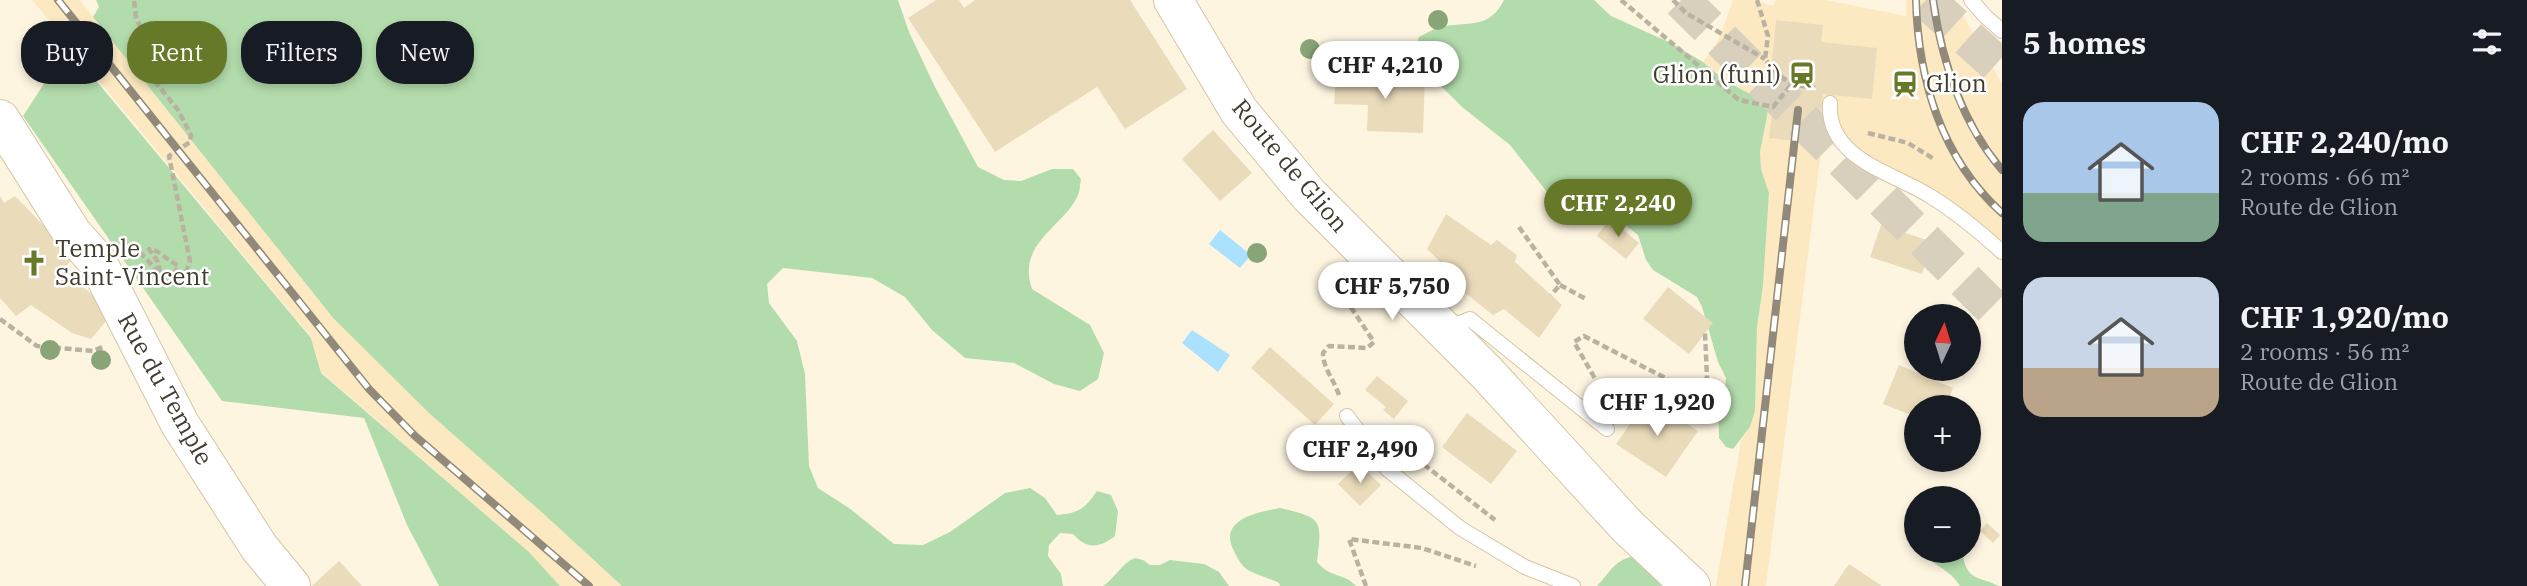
<!DOCTYPE html>
<meta charset="utf-8">
<style>
:root{--surface:#171b24;--page:#242831;--text:#f1f3f6;--muted:#9ea1a6;--accent:#657929}
body{margin:0;font-family:"IBM Plex Serif",serif;background:var(--page);color:var(--text);height:100vh;display:flex;flex-direction:column;font-size:26px;white-space:nowrap}
*{box-sizing:border-box;margin:0}
p{font-size:23px;color:var(--muted)}
.icon{flex:none;width:38px;height:38px;fill:none;stroke:currentColor;stroke-width:2;stroke-linecap:round;stroke-linejoin:round}
.map{position:relative;flex:1;overflow:hidden}
.panel{display:flex;flex-direction:column;background:var(--surface);width:525px}
.panel>*{flex:none}
.banner{position:absolute;left:21px;top:21px;width:665px;height:63px;display:flex;gap:14px}
.needle{width:46px;rotate:4deg}
.buttons{position:absolute;left:1904px;top:304px;display:grid;gap:14px}
.buttons a{display:grid;place-items:center;width:77px;height:77px;border-radius:50%;background:var(--surface);box-shadow:0 4px 10px #0003;font-size:35px}
.price{position:absolute;translate:-50% -60px;padding:0 16px;border-radius:24px;background:#fff;color:#222;font-size:23px;line-height:46px;filter:drop-shadow(0 2px 4px #0008)}
.price::after{content:'';position:absolute;left:50%;top:42px;width:21px;height:16px;margin-left:-10px;background:inherit;clip-path:polygon(0 0,100% 0,50% 100%)}
.price.current{background:var(--accent);color:#fff}
ul{padding:0;list-style:none}
li{display:flex;align-items:center;gap:21px;height:175px;padding:0 21px}
li span{display:grid;place-items:center;flex:none;width:196px;height:140px;border-radius:21px;color:#555}
li>.icon{margin-inline-start:auto}
span .icon{width:84px;height:84px;fill:#fffc;stroke-width:1}
li b{font-size:30px}
h2{display:flex;justify-content:space-between;align-items:center;height:84px;padding:0 21px;font-size:30px}
.pill{padding:0 24px;border-radius:28px;background:var(--surface);box-shadow:0 4px 10px #0003;font-size:24px;line-height:63px}
.pill.current{background:var(--accent);color:#fff}
main{display:flex;flex:1;min-height:0}
.map>svg:first-child{display:block}
.built{fill:#fce9c1}
.green{fill:#b3dcac}
.water{fill:#a9e1fe}
.building{fill:#eadbbb}
.lines{fill:none;stroke-linecap:round;stroke-linejoin:round}
.highway-tunnel{stroke:#d8d0bd;stroke-width:38;stroke-dasharray:38 19;stroke-linecap:butt}
.lane-casing{stroke:#d4c5a5;stroke-width:16}
.secondary-casing{stroke:#d4c5a5;stroke-width:40}
.path{stroke:#bab2a1;stroke-width:4.5;stroke-dasharray:7 3.5;stroke-linecap:butt}
.lane{stroke:#fff;stroke-width:14}
.secondary{stroke:#fff;stroke-width:38}
.rail-casing{stroke:#918a7a;stroke-width:8}
.rail{stroke:#fff;stroke-width:5;stroke-dasharray:16;stroke-linecap:butt}
.tree{fill:#89a577}
.labels{text-anchor:middle;stroke-width:5;stroke-linejoin:round;paint-order:stroke}
.poi-label{font-size:24px;fill:#423c2f;stroke:#fff;text-anchor:start}
.street-label{font-size:24px;fill:#423c2f;stroke:#fff}
</style>
<main>
<div class="map">
<svg width="2002" height="586" viewBox="0 0 2002 586">
<rect width="100%" height="100%" fill="#fef5e1"/>
<g class="built">
<polygon points="32,0 80,0 334,319 430,414 547,517 622,586 560,586 529,552 321,372 311,337"/>
<polygon points="1733,0 1754,0 1773,6 1776,0 1826,0 1906,16 1906,0 1954,0 2002,83 2002,246 1841,147 1822,144 1766,586 1716,586 1741,440 1750,427 1755,411 1757,327 1763,286 1769,193 1761,169 1760,152 1768,111 1765,102 1724,80 1703,62 1719,39"/>
</g>
<g class="green">
<path d="M 96,0 L 898,0 L 909,32 L 935,87 L 978,167 L 1004,180 L 1021,181 L 1052,169 L 1073,169 L 1081,179 C 1080,184 1080,191 1078,195 C 1064,227 1016,243 1032,289 L 1090,325 L 1104,353 L 1098,379 L 1080,391 L 1054,384 L 1014,363 L 965,358 L 932,330 L 905,297 L 872,278 L 783,268 L 767,284 L 769,303 L 797,341 L 805,374 L 809,466 L 818,488 L 849,508 L 894,544 L 923,545 L 950,532 L 1005,493 L 1030,488 L 1045,498 L 1057,515 C 1078,513 1084,510 1097,491 L 1111,495 L 1118,511 L 1115,536 C 1099,548 1088,550 1073,534 L 1060,533 L 1049,545 L 1048,556 L 1061,574 L 1063,586 L 622,586 L 547,517 L 430,414 L 334,319 L 93,17 L 99,7 Z"/>
<path d="M 1504,0 L 1594,0 L 1611,16 L 1671,43 L 1703,62 L 1724,80 L 1765,102 L 1768,111 L 1760,152 L 1761,169 L 1769,193 L 1763,286 L 1757,327 L 1755,411 L 1750,427 L 1733,449 L 1726,447 L 1719,438 L 1718,402 L 1725,388 L 1726,378 L 1718,362 L 1702,307 L 1697,297 L 1653,270 L 1646,260 L 1638,235 L 1623,223 L 1564,203 L 1547,192 L 1510,145 L 1462,107 L 1441,86 L 1415,66 L 1414,52 L 1419,37 C 1427,33 1436,27 1445,26 C 1471,22 1490,28 1504,0 Z"/>
<polygon points="68,47 311,338 321,373 529,552 560,586 439,586 407,525 364,418 222,401 23,116"/>
<path d="M 1280,508 C 1323,518 1322,519 1317,562 C 1330,578 1345,573 1356,586 L 1280,586 L 1279,583 C 1269,578 1257,575 1248,570 C 1240,565 1236,555 1232,547 C 1221,518 1260,512 1280,508 Z"/>
<path d="M 1920,551 L 1962,551 C 1967,582 1976,575 1999,586 L 1960,586 C 1950,569 1932,565 1920,551 Z"/>
<path d="M 1641,555 L 1665,586 L 1597,586 C 1613,569 1615,558 1641,555 Z"/>
<path d="M 1135,558 L 1143,560 L 1150,565 L 1160,565 L 1170,560 L 1204,564 L 1219,572 L 1229,586 L 1103,586 C 1115,578 1122,563 1135,558 Z"/>
</g>
<g class="water">
<polygon points="1220,230 1251,255 1240,268 1209,244"/>
<polygon points="1192,330 1230,355 1218,372 1182,343"/>
</g>
<g class="building">
<polygon points="936,0 959,0 964,8 975,0 1130,0 1187,89 1125,129 1097,87 995,152 908,18"/>
<polygon points="1776,20 1823,25 1821,42 1877,48 1872,99 1823,94 1818,143 1769,138 1775,90 1769,89"/>
<polygon points="1336,74 1425,77 1423,133 1367,131 1368,105 1334,104"/>
<polygon points="1213,130 1252,173 1220,201 1182,159"/>
<polygon points="0,196 4,203 15,196 74,257 63,270 101,302 107,320 91,339 72,333 31,305 16,316 0,298"/>
<polygon points="1446,214 1491,245 1497,240 1517,255 1515,262 1562,305 1539,338 1504,309 1493,315 1455,285 1457,278 1427,249"/>
<polygon points="1610,219 1639,243 1626,259 1597,236"/>
<polygon points="1881,225 1933,242 1922,274 1870,257"/>
<polygon points="1668,287 1713,323 1689,354 1643,319"/>
<polygon points="1270,347 1334,404 1315,425 1251,368"/>
<polygon points="1899,365 1953,388 1945,408 1916,408 1916,417 1883,404"/>
<polygon points="1377,376 1408,401 1394,419 1383,410 1386,407 1365,390"/>
<polygon points="1648,398 1698,431 1666,477 1616,444"/>
<polygon points="1467,413 1517,451 1491,484 1442,447"/>
<polygon points="1359,464 1381,485 1360,506 1338,484"/>
<polygon points="1987,523 2000,535 1993,543 1980,531"/>
<polygon points="339,561 362,586 312,586"/>
<polygon points="1849,564 1882,586 1834,586"/>
</g>
<g class="lines">
<g class="highway-tunnel">
<polyline points="1681,0 2002,317"/>
<polyline points="1926,0 2002,69"/>
</g>
<g class="lane-casing">
<g id="lane">
<polyline points="1971,0 1986,17 2002,31"/>
<path d="M 1830,103 C 1826,159 1894,173 1930,196 C 1956,212 1979,231 2002,252"/>
<polyline points="1447,328 1470,319 1607,429"/>
<polyline points="1347,416 1387,469 1460,528 1525,567 1573,586"/>
</g>
</g>
<g class="secondary-casing">
<g id="secondary">
<polyline points="1173,0 1239,111 1309,195 1486,372 1627,526 1691,586"/>
<polyline points="0,119 72,233 97,261 180,424 259,547 291,586"/>
</g>
</g>
<g class="path">
<polyline points="1621,0 1739,100 1773,107 1791,85"/>
<polyline points="1673,0 1686,13 1765,59"/>
<path d="M 1757,0 L 1768,36 L 1765,59 C 1783,81 1786,84 1815,88"/>
<polyline points="1868,133 1908,143 1934,159"/>
<polyline points="1519,227 1560,285 1551,295"/>
<path d="M 133,256 L 138,250 L 160,274 L 158,262 L 149,249 C 160,250 167,261 178,265 L 174,276 L 180,276 L 187,270 L 190,261 L 169,156 L 190,142 L 191,135 L 178,110 L 150,75 L 144,35 L 136,18 L 134,0"/>
<polyline points="1560,285 1586,299"/>
<polyline points="0,319 37,346 93,351 105,346"/>
<path d="M 1339,395 C 1334,380 1323,368 1323,353 L 1329,346 L 1367,348 L 1374,342 L 1342,294 L 1346,282"/>
<polyline points="1605,396 1574,342 1584,336 1708,400 1705,333"/>
<polyline points="1399,445 1495,520"/>
<polyline points="1366,586 1349,539 1422,548 1476,566"/>
</g>
<use href="#lane" class="lane"/>
<use href="#secondary" class="secondary"/>
<g class="rail-casing">
<g id="rail">
<polyline points="58,0 369,389 415,436 589,586"/>
<path d="M 1916,0 C 1918,79 1941,158 2002,213"/>
<path d="M 1933,0 C 1942,62 1961,122 2002,170"/>
<polyline points="1745,586 1798,110"/>
</g>
</g>
<use href="#rail" class="rail"/>
</g>
<g class="tree">
<circle cx="1438" cy="20" r="10"/>
<circle cx="1310" cy="49" r="10"/>
<circle cx="1257" cy="253" r="10"/>
<circle cx="50" cy="350" r="10"/>
<circle cx="101" cy="360" r="10"/>
</g>
<defs>
<g id="station-bare" transform="scale(2.1)"><path d="M-3-6H3Q5-6 5-4V2Q5 4 3 4L4.5 6H3L1.5 4h-3L-3 6H-4.5L-3 4Q-5 4-5 2V-4Q-5-6-3-6ZM-3.5-4v3h7v-3ZM-3.5 1v1.5H-2V1ZM2 1v1.5H3.5V1Z" fill="#657929" stroke="#fff" stroke-width="2.5" paint-order="stroke"/></g>
<g id="church-bare" transform="scale(2.1)"><path d="M-1.2-6h2.4v3.5h3.3v2.4h-3.3V6h-2.4V-.1h-3.3v-2.4h3.3Z" fill="#657929" stroke="#fff" stroke-width="2.5" paint-order="stroke"/></g>
</defs>
<g fill-rule="evenodd">
<use href="#station-bare" x="1802" y="75"/>
<use href="#station-bare" x="1905" y="84"/>
<use href="#church-bare" x="34" y="263"/>
</g>
<g class="labels">
<g class="poi-label">
<text x="1781" y="83" text-anchor="end">Glion (funi)</text>
<text x="1926" y="92">Glion</text>
<text x="55" y="257">Temple<tspan x="55" dy="28">Saint-Vincent</tspan></text>
</g>
<g class="street-label">
<text transform="translate(1290 166) rotate(50)" y="8">Route de Glion</text>
<text transform="translate(165 389) rotate(61)" y="8">Rue du Temple</text>
</g>
</g>
</svg>
<div class="buttons">
<a><svg class="needle" viewBox="-14 -14 28 28"><path d="M0-13l5 13h-10z" fill="#e53935"/><path d="M0 13l5-13h-10z" fill="#9ea1a6"/></svg></a>
<a>+</a>
<a>−</a>
</div>
<b class="price" style="left:1385px;top:101px">CHF 4,210</b>
<b class="price current" style="left:1618px;top:239px">CHF 2,240</b>
<b class="price" style="left:1392px;top:322px">CHF 5,750</b>
<b class="price" style="left:1657px;top:438px">CHF 1,920</b>
<b class="price" style="left:1360px;top:485px">CHF 2,490</b>
<div class="banner">
<a class="pill">Buy</a>
<a class="pill current">Rent</a>
<a class="pill">Filters</a>
<a class="pill">New</a>
</div>
</div>
<section class="panel">
<h2>5 homes<svg class="icon" aria-label="filters" viewBox="0 0 24 24"><path d="M4 7h16M4 17h16"/><circle cx="9" cy="7" r="2"/><circle cx="15" cy="17" r="2"/></svg></h2>
<ul>
<li><span style="background:linear-gradient(#a9c7e8 65%,#7fa58c 0)"><svg class="icon" aria-label="home" viewBox="0 0 24 24"><path d="M3 11l9-7 9 7M6 9v11h12V9"/></svg></span><div><b>CHF 2,240/mo</b><p>2 rooms · 66 m²</p><p>Route de Glion</p></div></li>
<li><span style="background:linear-gradient(#c9d6e8 65%,#b9a48a 0)"><svg class="icon" aria-label="home" viewBox="0 0 24 24"><path d="M3 11l9-7 9 7M6 9v11h12V9"/></svg></span><div><b>CHF 1,920/mo</b><p>2 rooms · 56 m²</p><p>Route de Glion</p></div></li>
</ul>
</section>
</main>
